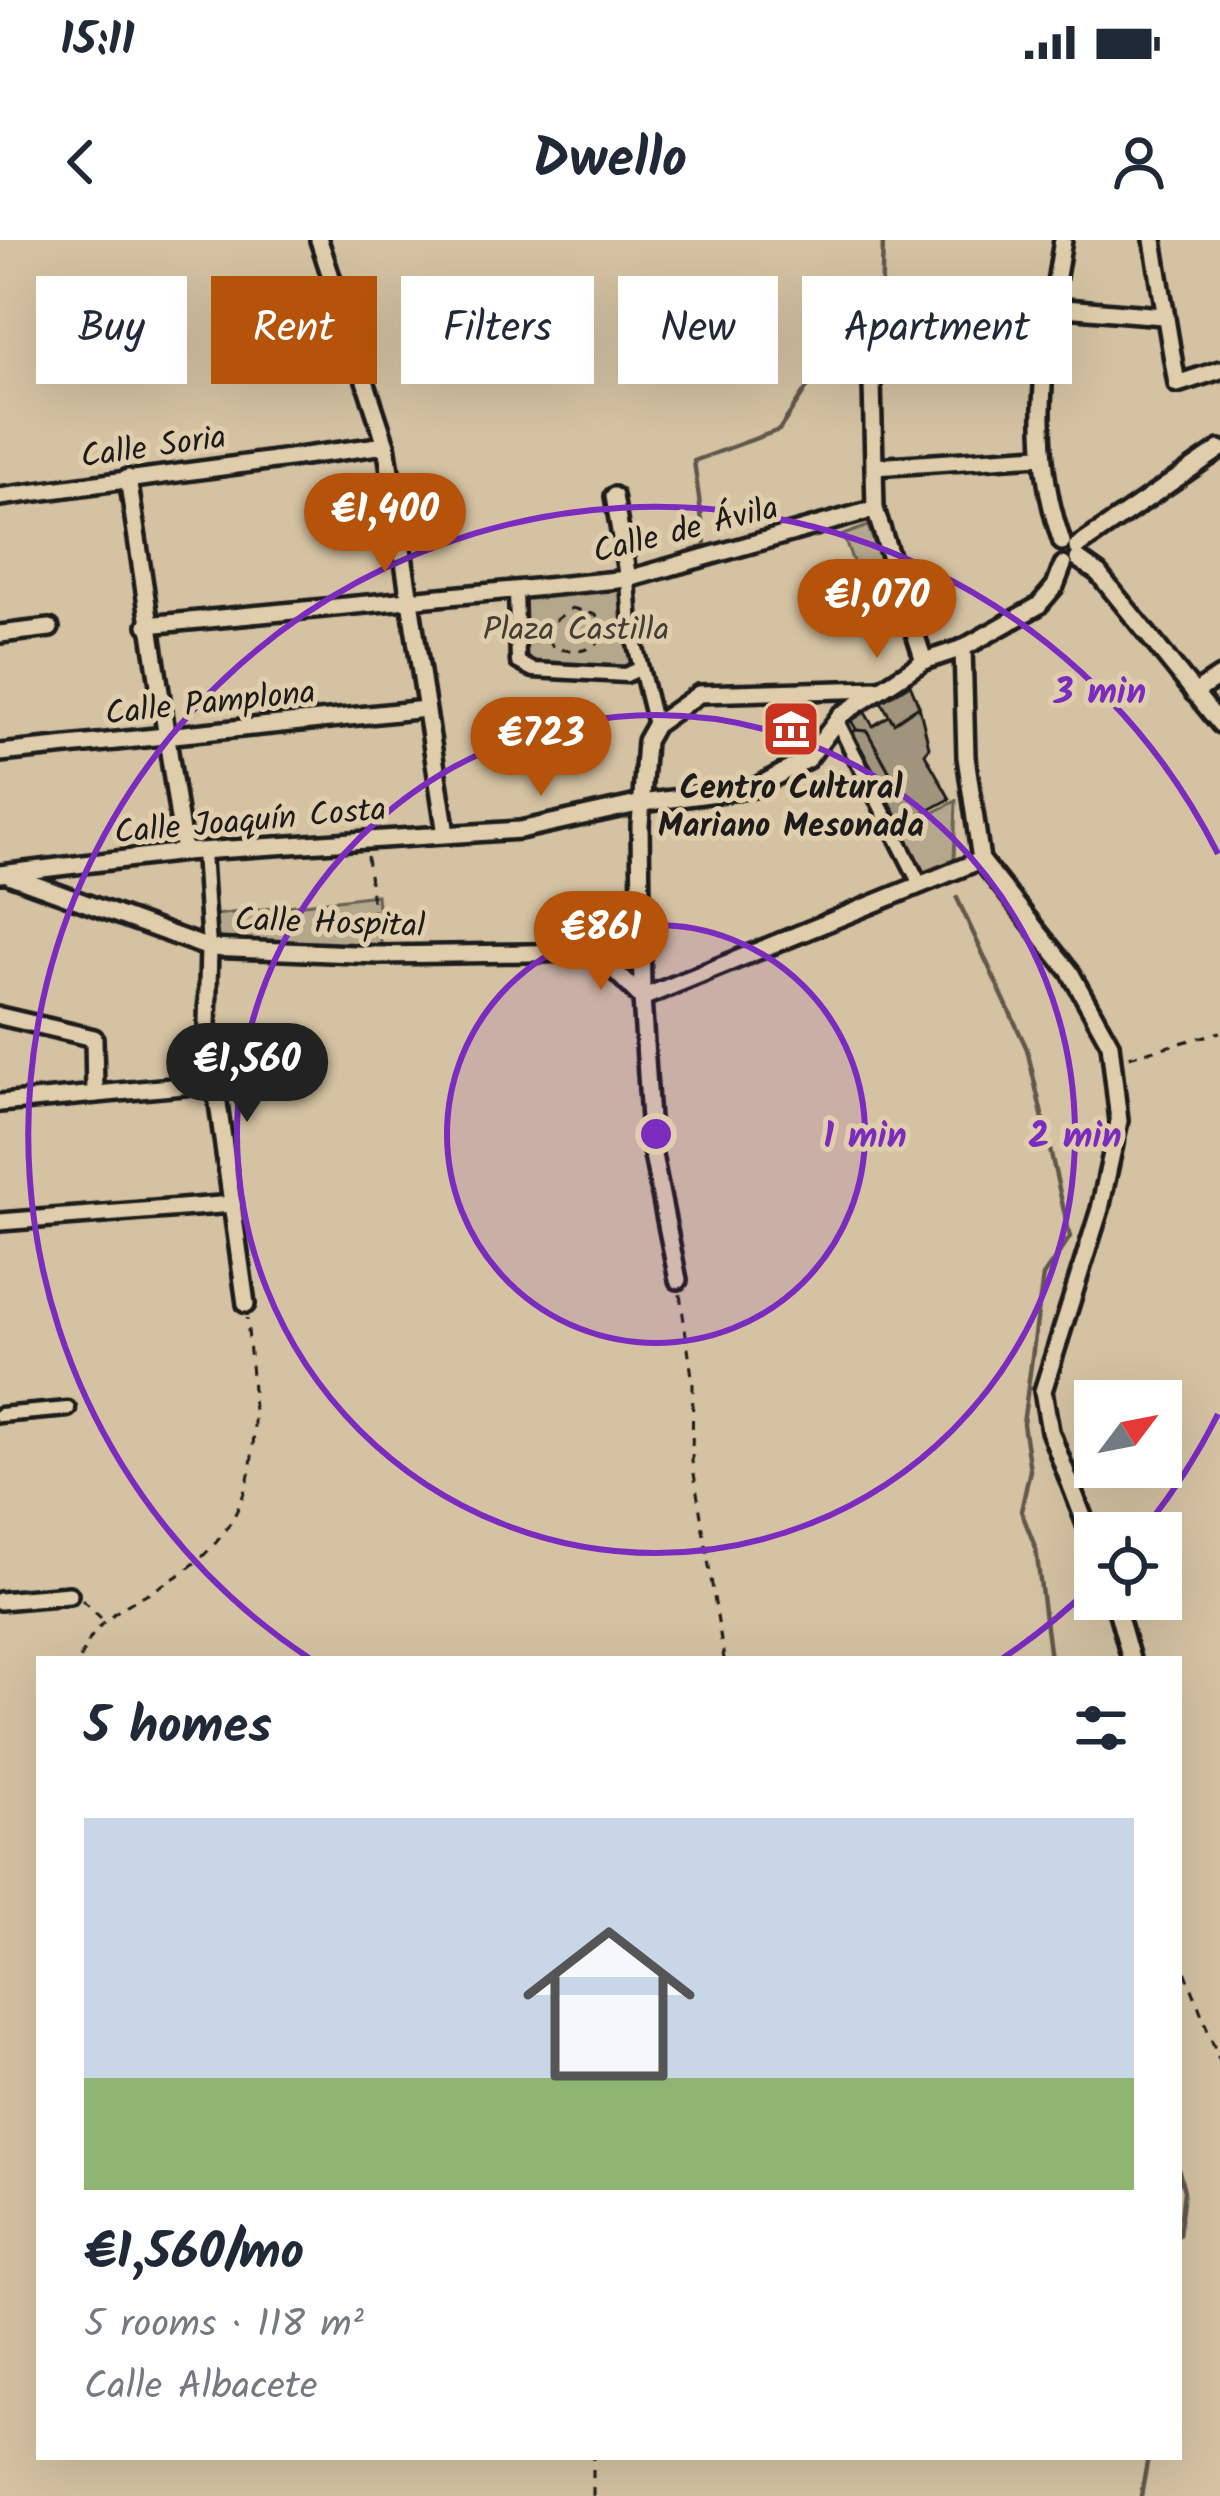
<!DOCTYPE html>
<meta charset="utf-8">
<style>
:root{--surface:#fff;--page:#f6f6f7;--text:#1f2937;--muted:#747a83;--accent:#b45309}
body{margin:0;font-family:Kalam,sans-serif;background:var(--page);color:var(--text);height:100vh;display:flex;flex-direction:column;font-size:45px;white-space:nowrap}
*{box-sizing:border-box;margin:0}
p{font-size:39px;color:var(--muted)}
.icon{flex:none;width:66px;height:66px;fill:none;stroke:currentColor;stroke-width:2;stroke-linecap:round;stroke-linejoin:round}
.map{position:relative;flex:1;overflow:hidden}
.side{position:absolute;left:36px;top:1416px;width:1146px;height:804px;display:flex;flex-direction:column;background:var(--surface);border-radius:0px;box-shadow:0 12px 48px #0002}
.side>*{flex:none}
.banner{position:absolute;left:36px;top:36px;width:1149px;height:108px;display:flex;gap:24px}
.needle{width:78px;rotate:58deg}
.tools{position:absolute;left:1074px;top:1140px;display:grid;gap:24px}
.tools a{display:grid;place-items:center;width:108px;height:108px;border-radius:0px;background:var(--surface);box-shadow:0 12px 48px #0002;font-size:60px}
.price{position:absolute;translate:-50% -102px;padding:0 27px;border-radius:42px;background:var(--accent);color:#fff;font-size:39px;line-height:78px;filter:drop-shadow(0 3px 6px #0008)}
.price::after{content:'';position:absolute;left:50%;top:72px;width:36px;height:27px;margin-left:-18px;background:inherit;clip-path:polygon(0 0,100% 0,50% 100%)}
.price.on{background:#222;color:#fff}
ul{padding:0;list-style:none}
li{display:grid;align-content:center;gap:24px;height:636px;padding:0 48px}
li span{display:grid;place-items:center;height:372px;border-radius:0px;color:#555}
li>.icon{margin-inline-start:auto}
span .icon{width:216px;height:216px;fill:#fffc;stroke-width:1}
li b{font-size:51px}
h2{display:flex;justify-content:space-between;align-items:center;height:144px;padding:0 48px;font-size:51px}
.chip{padding:0 42px;border-radius:0px;background:var(--surface);box-shadow:0 12px 48px #0002;font-size:42px;line-height:108px}
.chip.on{background:var(--accent);color:#fff}
.status{display:flex;justify-content:space-between;align-items:center;height:84px;padding:0 60px;background:var(--surface);direction:ltr}
.status svg{height:33px;fill:currentColor}
header{display:flex;justify-content:space-between;align-items:center;height:156px;padding:0 48px;background:var(--surface);font-size:54px;font-weight:700}
.map>svg:first-child{display:block}
.green{fill:#b5a78c;stroke:#686254;stroke-width:3}
.lines{fill:none;stroke-linecap:round;stroke-linejoin:round}
.stream{stroke:#60594e;stroke-width:4.5}
.building{fill:#a1947d;stroke:#1c1c1c;stroke-width:3}
.pedestrian-casing{stroke:#1c1c1c;stroke-width:21}
.minor-casing{stroke:#1c1c1c;stroke-width:24}
.path{stroke:#1c1c1c;stroke-width:3;stroke-dasharray:9 9;stroke-linecap:butt}
.pedestrian{stroke:#e0cdab;stroke-width:12}
.minor{stroke:#e0cdab;stroke-width:15}
.ring{fill:none;stroke:#7b2cbf;stroke-width:6}
.labels{text-anchor:middle;stroke-width:10;stroke-linejoin:round;paint-order:stroke}
.street-label{font-size:33px;fill:#1c1c1c;stroke:#e0cdab}
.park-label{font-size:33px;fill:#423f38;stroke:#e0cdab}
.poi-label{font-size:33px;font-weight:bold;fill:#1c1c1c;stroke:#e0cdab}
.centre{fill:#7b2cbf;stroke:#e0cdab;stroke-width:6}
.ring-label{font-size:36px;text-anchor:middle;font-weight:bold;fill:#7b2cbf;stroke:#e0cdab;stroke-width:10;stroke-linejoin:round;paint-order:stroke}
</style>
<div class="status"><b>15:11</b><svg viewBox="0 0 49 12"><path d="M0 12V9h3v3zM5 12V6h3v6zM10 12V3h3v9zM15 12V0h3v12zM26 1h20v11H26zM47 4h2v5h-2z"/></svg></div>
<header><svg class="icon" aria-label="back" viewBox="0 0 24 24"><path d="M15 5l-7 7 7 7"/></svg>Dwello<svg class="icon" aria-label="person" viewBox="0 0 24 24"><circle cx="12" cy="8" r="4"/><path d="M4 21q1-7 8-7t8 7"/></svg></header>
<div class="map">
<svg width="1220" height="2256" viewBox="0 0 1220 2256">
<rect width="100%" height="100%" fill="#d4c2a2"/>
<filter id="ink" filterUnits="userSpaceOnUse"><feTurbulence type="fractalNoise" baseFrequency=".00833" numOctaves="2"/><feDisplacementMap in="SourceGraphic" scale="24" xChannelSelector="R" yChannelSelector="G"/><feConvolveMatrix kernelMatrix="1 2 1 2 8 2 1 2 1" color-interpolation-filters="sRGB"/></filter>
<g filter="url(#ink)">
<g class="green">
<polygon points="868,286 889,345 865,354 843,295"/>
<polygon points="620,345 632,427 625,431 534,428 522,420 519,352"/>
<polygon points="956,561 954,622 922,637 900,590"/>
<polygon points="377,655 382,712 219,700 215,675"/>
</g>
<g class="lines">
<g class="stream">
<polyline points="705,303 694,221 779,190 818,131 879,128 883,0"/>
<polyline points="957,658 1027,809 1070,997 1043,1036 1023,1184 1030,1230 1021,1271 1036,1309 1050,1419"/>
<polyline points="1179,1931 1184,1951 1179,1995"/>
<polyline points="1141,2256 1148,2217"/>
</g>
</g>
<g class="building">
<polygon points="910,444 919,466 894,483 881,462"/>
<polygon points="919,466 929,507 925,514 950,559 901,585 879,540 890,533 867,491 859,494 850,479 864,471 873,486 889,476 894,483"/>
<polygon points="856,490 867,491 890,533 879,540 852,493"/>
</g>
<g class="lines">
<g class="pedestrian-casing">
<g id="pedestrian">
<polyline points="628,339 631,388 655,485"/>
<polyline points="516,350 518,422 533,430 626,435 639,429"/>
<polyline points="836,479 920,644"/>
<polyline points="203,611 209,708"/>
<polyline points="0,1175 68,1169"/>
</g>
</g>
<g class="minor-casing">
<g id="minor">
<polyline points="319,0 386,205 446,594"/>
<polyline points="1153,0 1177,144 1220,130"/>
<polyline points="1052,67 1163,76"/>
<polyline points="872,142 875,269 924,421"/>
<polyline points="874,227 1039,216"/>
<polyline points="128,238 184,612"/>
<polyline points="614,256 628,339"/>
<polyline points="0,257 386,205"/>
<path d="M 1062,302 C 1026,200 1046,104 1063,0"/>
<polyline points="1077,307 1220,209"/>
<polyline points="1078,319 1098,333 1220,484"/>
<polyline points="147,385 628,339 875,269"/>
<polyline points="0,394 50,388"/>
<polyline points="963,408 966,517 981,620 1070,732 1110,804 1119,881 1100,969 1043,1151 1050,1191 1095,1308"/>
<polyline points="1194,453 1220,436"/>
<polyline points="0,513 426,469"/>
<polyline points="0,634 184,612 520,590 642,563 754,548 808,519 841,475 924,421 963,408 1038,366 1055,346 1063,325"/>
<polyline points="11,636 209,708 378,715 596,712 642,758"/>
<polyline points="209,708 207,784 246,1064"/>
<polyline points="642,758 981,620"/>
<polyline points="0,776 94,798 95,854"/>
<polyline points="0,863 215,843"/>
<polyline points="0,982 233,964"/>
<polyline points="678,1040 652,910 642,758 640,585 646,501 655,485 699,454 879,449"/>
<polyline points="1114,1359 1131,1419"/>
<polyline points="0,1361 69,1355"/>
</g>
</g>
<g class="path">
<path d="M 572,368 L 596,375 L 608,391 C 592,412 579,415 553,407 L 542,390 Z"/>
<polyline points="367,616 376,696"/>
<polyline points="1129,817 1220,792"/>
<polyline points="680,1054 693,1143 692,1221 724,1419"/>
<polyline points="82,1360 101,1378"/>
<path d="M 80,1419 C 95,1379 123,1367 159,1347 C 275,1283 256,1189 247,1078"/>
<polyline points="1179,1715 1220,1822"/>
<polyline points="593,2256 593,2217"/>
</g>
<use href="#pedestrian" class="pedestrian"/>
<use href="#minor" class="minor"/>
</g>
</g>
<circle cx="656" cy="894" r="209" fill="#7b2cbf" fill-opacity=".12"/>
<g class="ring">
<circle cx="656" cy="894" r="209"/>
<circle cx="656" cy="894" r="419"/>
<path d="M1218 1174A628 628 0 0 1 1144 1289M1092 1346A628 628 0 0 1 1003 1418M309 1418A628 628 0 1 1 1218 614"/>
</g>
<defs>
<g id="museum-square" transform="scale(3)"><rect x="-9" y="-9" width="18" height="18" rx="4" fill="#c8321e" stroke="#e0cdab"/><path d="M0-6L6-3V-2H-6V-3ZM-5-1h2V3h-2ZM-1-1h2V3h-2ZM3-1h2V3H3ZM-6 4H6V6H-6Z" fill="#fff"/></g>
</defs>
<g fill-rule="evenodd">
<use href="#museum-square" x="791" y="489"/>
</g>
<g class="labels">
<g class="street-label">
<text transform="translate(153 205) rotate(-8)" y="12">Calle Soria</text>
<text transform="translate(685 288) rotate(-14)" y="12">Calle de Ávila</text>
<text transform="translate(210 461) rotate(-6)" y="12">Calle Pamplona</text>
<text transform="translate(250 579) rotate(-5)" y="12">Calle Joaquín Costa</text>
<text transform="translate(330 681) rotate(2)" y="12">Calle Hospital</text>
</g>
<g class="park-label">
<text x="576" y="400">Plaza Castilla</text>
</g>
<g class="poi-label">
<text x="791" y="558">Centro Cultural<tspan x="791" dy="38">Mariano Mesonada</tspan></text>
</g>
</g>
<circle cx="656" cy="894" r="18" class="centre"/>
<g class="ring-label">
<text x="1100" y="463">3 min</text>
<text x="865" y="907">1 min</text>
<text x="1075" y="907">2 min</text>
</g>
</svg>
<div class="tools">
<a><svg class="needle" viewBox="-14 -14 28 28"><path d="M0-13l5 13h-10z" fill="#e53935"/><path d="M0 13l5-13h-10z" fill="#747a83"/></svg></a>
<a><svg class="icon" aria-label="locate" viewBox="0 0 24 24"><circle cx="12" cy="12" r="6"/><path d="M12 2v4M12 18v4M2 12h4M18 12h4"/></svg></a>
</div>
<b class="price" style="left:385px;top:335px">€1,400</b>
<b class="price" style="left:877px;top:421px">€1,070</b>
<b class="price" style="left:541px;top:559px">€723</b>
<b class="price" style="left:601px;top:753px">€861</b>
<b class="price on" style="left:247px;top:885px">€1,560</b>
<div class="banner">
<a class="chip">Buy</a>
<a class="chip on">Rent</a>
<a class="chip">Filters</a>
<a class="chip">New</a>
<a class="chip">Apartment</a>
</div>
<section class="side">
<h2>5 homes<svg class="icon" aria-label="filters" viewBox="0 0 24 24"><path d="M4 7h16M4 17h16"/><circle cx="9" cy="7" r="2"/><circle cx="15" cy="17" r="2"/></svg></h2>
<ul>
<li><span style="background:linear-gradient(#c9d6e8 70%,#8fb573 0)"><svg class="icon" aria-label="home" viewBox="0 0 24 24"><path d="M3 11l9-7 9 7M6 9v11h12V9"/></svg></span><div><b>€1,560/mo</b><p>5 rooms · 118 m²</p><p>Calle Albacete</p></div></li>
</ul>
</section>
</div>
